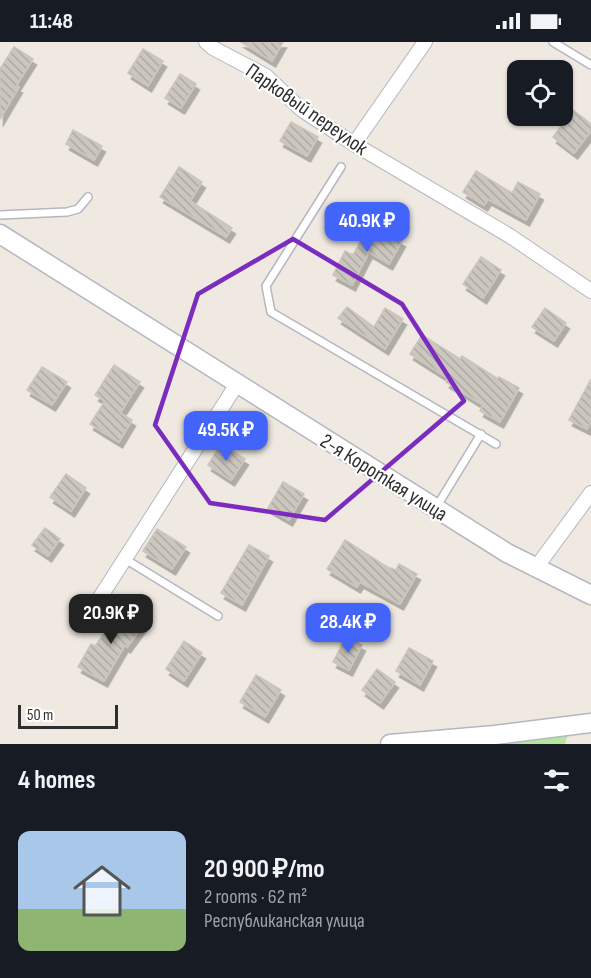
<!DOCTYPE html>
<meta charset="utf-8">
<style>
:root{--surface:#171b24;--page:#20242c;--text:#f1f3f6;--muted:#9ea1a6;--accent:#4264fb}
body{margin:0;font-family:"Sofia Sans Condensed",sans-serif;background:var(--page);color:var(--text);height:100vh;display:flex;flex-direction:column;font-size:22px;white-space:nowrap}
*{box-sizing:border-box;margin:0}
p{font-size:20px;color:var(--muted)}
.icon{flex:none;width:33px;height:33px;fill:none;stroke:currentColor;stroke-width:2;stroke-linecap:round;stroke-linejoin:round}
.map{position:relative;height:702px;overflow:hidden}
.panel{display:flex;flex-direction:column;background:var(--surface);flex:1}
.panel>*{flex:none}
.fabs{position:absolute;left:507px;top:18px;display:grid;gap:12px}
.fabs a{display:grid;place-items:center;width:66px;height:66px;border-radius:12px;background:var(--surface);box-shadow:0 2px 4px #0004;font-size:30px}
.scale{position:absolute;left:18px;bottom:15px;width:100px;box-sizing:border-box;padding-left:6px;border:3px solid #2e2e2e;border-top:0;font-size:16px;line-height:21px;white-space:nowrap;color:#2e2e2e;-webkit-text-stroke:4px #fff;paint-order:stroke}
.price{position:absolute;translate:-50% -51px;padding:0 14px;border-radius:12px;background:var(--accent);color:#fff;font-size:20px;line-height:39px;filter:drop-shadow(0 2px 3px #0008)}
.price::after{content:'';position:absolute;left:50%;top:36px;width:18px;height:14px;margin-left:-9px;background:inherit;clip-path:polygon(0 0,100% 0,50% 100%)}
.price.on{background:#222;color:#fff}
ul{padding:0;list-style:none}
li{display:flex;align-items:center;gap:18px;height:150px;padding:0 18px}
li span{display:grid;place-items:center;flex:none;width:168px;height:120px;border-radius:12px;color:#555}
li>.icon{margin-inline-start:auto}
span .icon{width:72px;height:72px;fill:#fffc;stroke-width:1}
li b{font-size:26px}
h2{display:flex;justify-content:space-between;align-items:center;height:72px;padding:0 18px;font-size:26px}
.status{display:flex;justify-content:space-between;align-items:center;height:42px;padding:0 30px;background:var(--surface);direction:ltr}
.status svg{height:16px;fill:currentColor}
.map>svg:first-child{display:block}
.park{fill:#b6e59e}
.building{fill:url(#building-back-hatch);stroke:#cbc5ba;stroke-width:1.5;filter:url(#shadow)}
.lines{fill:none;stroke-linecap:round;stroke-linejoin:round}
.service-casing{stroke:#b4b7c1;stroke-width:10}
.minor-casing{stroke:#b4b7c1;stroke-width:16}
.tertiary-casing{stroke:#b4b7c1;stroke-width:21}
.service{stroke:#fff;stroke-width:7}
.minor{stroke:#fff;stroke-width:14}
.tertiary{stroke:#fff;stroke-width:18}
.marked{fill:none;stroke:#7b2cbf;stroke-width:4.5;stroke-linejoin:round}
.labels{text-anchor:middle;stroke-width:4.5;stroke-linejoin:round;paint-order:stroke}
.street-label{font-size:21px;fill:#2e2e2e;stroke:#fff}
</style>
<div class="status"><b>11:48</b><svg viewBox="0 0 49 12"><path d="M0 12V9h3v3zM5 12V6h3v6zM10 12V3h3v9zM15 12V0h3v12zM26 1h20v11H26zM47 4h2v5h-2z"/></svg></div>
<div class="map">
<svg width="591" height="702" viewBox="0 0 591 702">
<defs>
<pattern id="building-back-hatch" width="6" height="6" patternUnits="userSpaceOnUse" patternTransform="scale(1.5)"><rect width="6" height="6" fill="#cbc7bf"/><path d="M-1 5l2 2M0 0l6 6M5-1l2 2" fill="none" stroke="#afaba4"/></pattern>
<filter id="shadow"><feDropShadow dx="3.5" dy="6" stdDeviation="0" flood-color="#0004"/></filter>
</defs>
<rect width="100%" height="100%" fill="#efe9e1"/>
<polygon class="park" points="571,683 565,702 390,702"/>
<g class="building">
<polygon points="241,0 283,0 272,19"/>
<polygon points="14,5 33,17 16,44 19,45 0,77 0,27"/>
<polygon points="143,7 163,19 148,44 128,31"/>
<polygon points="180,32 196,42 181,66 165,56"/>
<polygon points="573,68 591,82 591,89 574,111 553,95"/>
<polygon points="291,80 318,95 307,114 280,99"/>
<polygon points="73,88 102,104 94,118 66,102"/>
<polygon points="179,125 202,140 190,159 232,186 226,195 160,155"/>
<polygon points="476,129 512,151 518,140 540,152 526,178 488,157 484,163 463,150"/>
<polygon points="371,182 402,199 389,222 369,210 352,243 333,233 345,209 353,213"/>
<polygon points="481,215 501,228 483,256 463,242"/>
<polygon points="347,265 374,285 385,266 403,277 385,307 338,276"/>
<polygon points="545,266 566,281 554,299 532,285"/>
<polygon points="422,293 460,317 462,314 498,337 499,335 519,346 500,380 480,369 483,363 446,340 448,336 410,312"/>
<polygon points="114,323 140,340 120,371 132,378 119,400 90,382 105,359 95,353"/>
<polygon points="42,325 67,340 52,363 27,348"/>
<polygon points="591,337 591,379 587,387 569,378"/>
<polygon points="221,402 245,417 231,438 208,423"/>
<polygon points="66,432 86,446 71,469 50,455"/>
<polygon points="283,440 304,452 289,478 268,466"/>
<polygon points="45,486 60,497 48,514 32,503"/>
<polygon points="157,487 186,505 172,527 143,509"/>
<polygon points="345,498 387,525 396,528 399,522 417,532 400,562 360,540 357,545 327,527"/>
<polygon points="249,503 269,514 242,563 221,551"/>
<polygon points="124,565 145,580 127,605 125,603 104,639 78,625 91,602 95,604"/>
<polygon points="346,595 362,603 349,628 333,620"/>
<polygon points="184,599 202,611 184,639 166,627"/>
<polygon points="409,606 433,619 420,643 396,629"/>
<polygon points="377,627 395,640 380,661 362,648"/>
<polygon points="256,633 281,648 265,675 240,660"/>
</g>
<g class="lines">
<g class="service-casing">
<g id="service">
<polyline points="553,0 591,23"/>
<polyline points="341,125 266,244 271,270 496,402"/>
<polyline points="0,173 67,170 78,167 88,155"/>
<polyline points="437,464 481,392"/>
<polyline points="125,517 218,574"/>
</g>
</g>
<g class="minor-casing">
<g id="minor">
<polyline points="206,0 213,6 266,34 302,68 354,102 510,194 591,249"/>
<polyline points="354,102 425,0"/>
<polyline points="535,527 591,451"/>
<polyline points="83,582 237,342"/>
</g>
</g>
<g class="tertiary-casing">
<g id="tertiary">
<polyline points="0,192 507,511 591,553"/>
<polyline points="390,702 495,693 591,681"/>
</g>
</g>
<use href="#service" class="service"/>
<use href="#minor" class="minor"/>
<use href="#tertiary" class="tertiary"/>
</g>
<path class="marked" d="M 293,197 L 402,262 L 464,359 L 325,478 L 210,461 L 155,383 L 198,252 Z"/>
<g class="labels">
<g class="street-label">
<text transform="translate(307 67) rotate(35)" y="7">Парковый переулок</text>
<text transform="translate(384 435) rotate(32)" y="7">2-я Короткая улица</text>
</g>
</g>
</svg>
<div class="fabs">
<a><svg class="icon" aria-label="locate" viewBox="0 0 24 24"><circle cx="12" cy="12" r="6"/><path d="M12 2v4M12 18v4M2 12h4M18 12h4"/></svg></a>
</div>
<div class="scale">50 m</div>
<b class="price" style="left:367px;top:211px">40.9K ₽</b>
<b class="price" style="left:226px;top:420px">49.5K ₽</b>
<b class="price on" style="left:111px;top:603px">20.9K ₽</b>
<b class="price" style="left:348px;top:612px">28.4K ₽</b>
</div>
<section class="panel">
<h2>4 homes<svg class="icon" aria-label="filters" viewBox="0 0 24 24"><path d="M4 7h16M4 17h16"/><circle cx="9" cy="7" r="2"/><circle cx="15" cy="17" r="2"/></svg></h2>
<ul>
<li><span style="background:linear-gradient(#a9c7e8 65%,#8fb573 0)"><svg class="icon" aria-label="home" viewBox="0 0 24 24"><path d="M3 11l9-7 9 7M6 9v11h12V9"/></svg></span><div><b>20 900 ₽/mo</b><p>2 rooms · 62 m²</p><p>Республиканская улица</p></div></li>
</ul>
</section>
